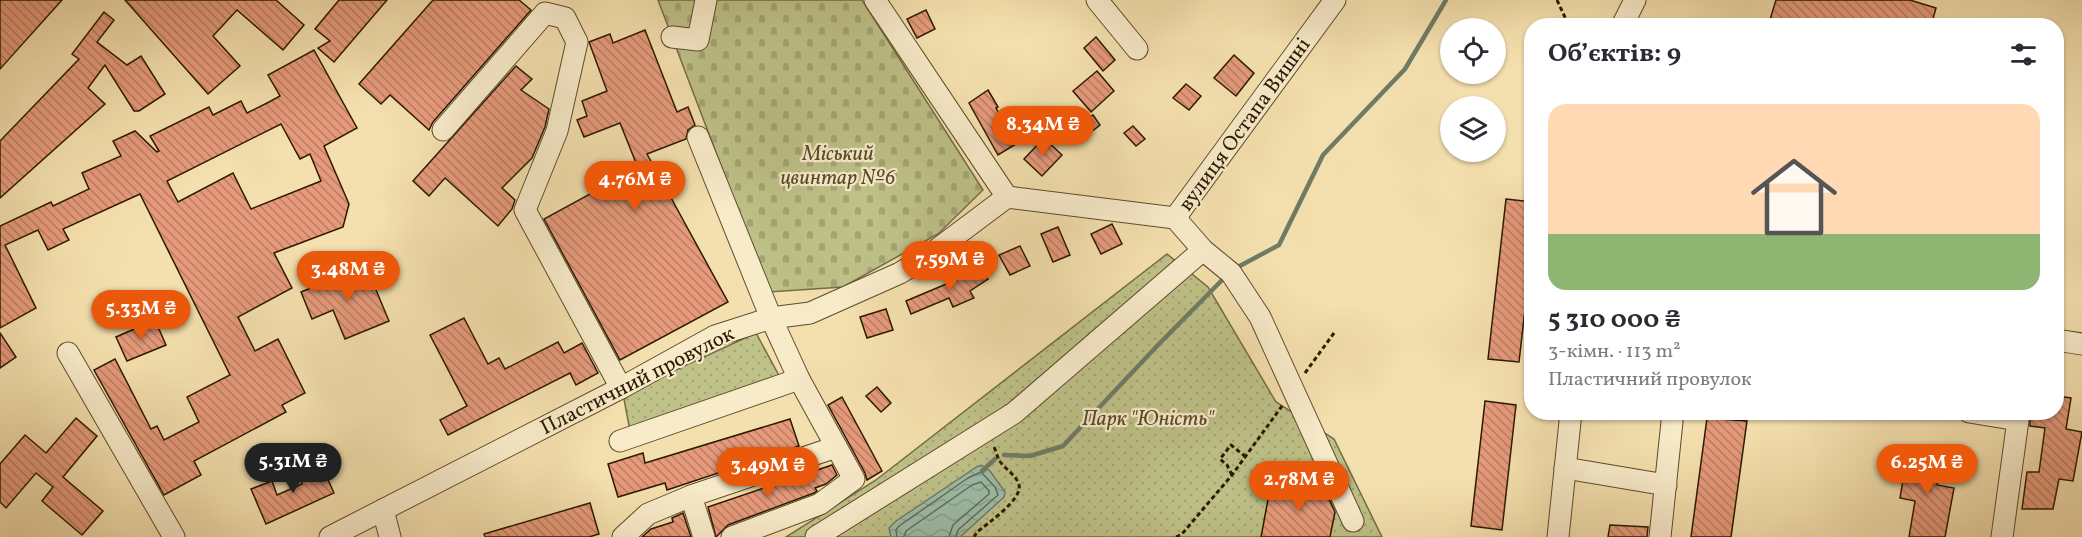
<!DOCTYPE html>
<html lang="uk">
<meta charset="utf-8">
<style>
:root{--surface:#fff;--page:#f7f7f7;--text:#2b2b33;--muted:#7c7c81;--line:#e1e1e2;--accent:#ea580c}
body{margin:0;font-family:Vollkorn,serif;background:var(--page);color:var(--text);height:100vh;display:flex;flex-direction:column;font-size:22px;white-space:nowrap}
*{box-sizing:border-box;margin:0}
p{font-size:20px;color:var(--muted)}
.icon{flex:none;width:33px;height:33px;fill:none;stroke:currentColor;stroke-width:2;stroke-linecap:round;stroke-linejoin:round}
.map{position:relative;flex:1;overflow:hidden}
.drawer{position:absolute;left:1524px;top:18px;width:540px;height:402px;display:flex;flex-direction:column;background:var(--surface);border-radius:24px;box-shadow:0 2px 4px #0004}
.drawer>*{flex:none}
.fabs{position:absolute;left:1440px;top:18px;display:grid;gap:12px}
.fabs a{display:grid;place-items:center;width:66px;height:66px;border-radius:50%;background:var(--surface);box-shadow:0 2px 4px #0004;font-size:30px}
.price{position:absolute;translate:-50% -51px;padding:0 14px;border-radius:21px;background:var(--accent);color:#fff;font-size:20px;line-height:39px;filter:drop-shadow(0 2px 3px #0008)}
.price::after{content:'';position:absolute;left:50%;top:36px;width:18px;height:14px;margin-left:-9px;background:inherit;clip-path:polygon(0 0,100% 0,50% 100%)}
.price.selected{background:#222;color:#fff}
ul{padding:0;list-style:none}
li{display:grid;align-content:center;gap:12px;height:318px;padding:0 24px}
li+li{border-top:2px solid var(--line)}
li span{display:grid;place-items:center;height:186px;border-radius:18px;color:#555}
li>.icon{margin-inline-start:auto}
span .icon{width:108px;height:108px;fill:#fffc;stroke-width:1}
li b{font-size:26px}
h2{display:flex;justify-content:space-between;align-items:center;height:72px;padding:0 24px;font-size:26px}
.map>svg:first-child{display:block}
.cemetery{fill:url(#cemetery-stones);stroke:#746d44;stroke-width:1.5}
.park{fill:url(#park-dots);stroke:#746d44;stroke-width:1.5}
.water{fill:url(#water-waves);stroke:#6f7b66;stroke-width:1.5}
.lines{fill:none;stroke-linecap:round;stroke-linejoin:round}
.shore{stroke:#646b55;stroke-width:1.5}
.stream{stroke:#6f7b66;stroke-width:4.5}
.building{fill:url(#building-back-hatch);stroke:#2b1900;stroke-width:1.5;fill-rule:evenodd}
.minor-casing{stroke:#5d4b2c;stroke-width:23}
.path{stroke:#2b1900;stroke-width:3;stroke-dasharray:4.5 3;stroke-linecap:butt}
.minor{stroke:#f8ebca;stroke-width:21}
.labels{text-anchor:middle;stroke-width:4.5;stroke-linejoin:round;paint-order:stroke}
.street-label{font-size:21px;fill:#2b1900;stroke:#f8ebca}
.park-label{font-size:21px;font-style:italic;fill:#574b29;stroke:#f8ebca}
</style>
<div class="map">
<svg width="2082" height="537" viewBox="0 0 2082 537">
<defs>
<pattern id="cemetery-stones" width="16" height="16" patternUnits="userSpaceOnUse" patternTransform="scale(1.5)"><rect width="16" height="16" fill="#bec188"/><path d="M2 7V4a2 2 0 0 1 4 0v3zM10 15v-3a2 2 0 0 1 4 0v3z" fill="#a3a574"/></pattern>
<pattern id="park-dots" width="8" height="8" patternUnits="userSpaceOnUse" patternTransform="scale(1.5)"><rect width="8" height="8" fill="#bec188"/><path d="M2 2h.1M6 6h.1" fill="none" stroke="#a3a574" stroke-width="1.8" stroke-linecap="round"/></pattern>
<pattern id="water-waves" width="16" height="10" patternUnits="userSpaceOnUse" patternTransform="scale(1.5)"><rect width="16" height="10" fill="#9cbdaa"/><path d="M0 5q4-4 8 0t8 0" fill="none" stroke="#87a290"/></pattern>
<pattern id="building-back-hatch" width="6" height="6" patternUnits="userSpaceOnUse" patternTransform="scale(1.5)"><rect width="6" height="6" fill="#e69a7b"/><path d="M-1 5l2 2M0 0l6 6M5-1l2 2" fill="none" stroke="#bb7d62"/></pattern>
</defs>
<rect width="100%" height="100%" fill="#f4e0ae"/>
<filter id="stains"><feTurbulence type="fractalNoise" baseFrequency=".00333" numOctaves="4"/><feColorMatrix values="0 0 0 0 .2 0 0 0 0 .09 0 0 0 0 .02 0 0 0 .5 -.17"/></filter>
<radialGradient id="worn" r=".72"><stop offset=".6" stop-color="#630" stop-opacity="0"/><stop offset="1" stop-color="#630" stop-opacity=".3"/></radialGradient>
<polygon class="cemetery" points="658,0 862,0 983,190 938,234 843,287 769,292"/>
<g class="park">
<polygon points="1167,254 1208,287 1276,402 1334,439 1382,537 786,537 876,480"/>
<polygon points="756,333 782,381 630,431 623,394"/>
</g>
<polygon class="water" points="978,466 983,466 990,471 1005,492 1004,497 960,537 891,537 889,528 896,521"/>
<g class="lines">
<g class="shore">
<polyline points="897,537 896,530 899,526 968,478 981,472 995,487 998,495 958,530 956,537"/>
<polyline points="904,537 906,531 972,485 981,482 989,491 989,494 953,525 949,537"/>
</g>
<g class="stream">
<polyline points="1236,268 1279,245 1323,155 1405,69 1446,0"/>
<polyline points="1004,455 1030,456 1063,446 1157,346 1226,276"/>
<polyline points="982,471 995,459"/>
</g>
</g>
<g class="building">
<polygon points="0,0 62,0 0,69"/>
<polygon points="125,0 276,0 304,25 283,50 237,10 213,36 240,66 208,94"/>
<polygon points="339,0 387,0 334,62 318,48 330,41 315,29"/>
<polygon points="433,0 519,0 531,10 433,122 429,130 390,95 381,104 359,84"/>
<polygon points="1776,0 1910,0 1936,8 1931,26 1768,26"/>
<polygon points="926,10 935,29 917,38 907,19"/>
<polygon points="104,12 114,20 97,42 127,65 141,56 165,94 139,111 134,111 105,65 88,88 105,104 0,198 0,141 79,59 72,54"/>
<polygon points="645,30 677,112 688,107 695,125 688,130 686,139 647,154 728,302 620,360 544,219 638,168 620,123 584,137 577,120 587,116 582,101 607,91 589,42 610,34 613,43"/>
<polygon points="1096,37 1115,60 1103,71 1084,48"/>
<path d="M 314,50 L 357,128 L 324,146 L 349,204 L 343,227 L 274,253 L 292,288 L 238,317 L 255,351 L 278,339 L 305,393 L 282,405 L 286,412 L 194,461 L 201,475 L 164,495 L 94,370 L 115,359 L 151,429 L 157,426 L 164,440 L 199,422 L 187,397 L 230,375 L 140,194 L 63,229 L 69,240 L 48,250 L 38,230 L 5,245 L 36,308 L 0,328 L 0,226 L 51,202 L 53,206 L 89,189 L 82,173 L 121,156 L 113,141 L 135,131 L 157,152 L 159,151 L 150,136 L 209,107 L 213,115 L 241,101 L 247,113 L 269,102 L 280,96 L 268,75 ZM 281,124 L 300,159 L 310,154 L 321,181 L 251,209 L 233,173 L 178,202 L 167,181 Z"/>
<polygon points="1234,55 1254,73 1236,96 1214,78"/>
<polygon points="516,66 532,79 521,90 549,109 545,127 532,158 502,188 515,200 512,209 498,226 445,178 429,196 413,181"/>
<polygon points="1097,71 1114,91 1091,112 1073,91"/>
<polygon points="1186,84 1201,96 1189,110 1173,98"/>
<polygon points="988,90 998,107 996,108 1016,144 998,155 969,103"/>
<polygon points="1093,115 1100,125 1082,139 1075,129"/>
<polygon points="1133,126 1145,139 1136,146 1124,133"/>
<polygon points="1044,138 1062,155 1042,176 1024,159"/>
<polygon points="1506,199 1532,202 1532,248 1519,362 1488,359"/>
<polygon points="1112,224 1122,244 1101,254 1091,234"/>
<polygon points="1058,227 1070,255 1053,262 1041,234"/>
<polygon points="1020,246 1030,266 1010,275 999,255"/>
<polygon points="366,266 389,321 345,339 333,310 312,319 301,292"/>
<polygon points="978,266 988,279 970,291 974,298 953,307 949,298 911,314 906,301 970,274 969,272"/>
<polygon points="886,309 893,330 867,338 860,317"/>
<polygon points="464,318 488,364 499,358 505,369 558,342 564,353 582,343 598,373 576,385 570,373 448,435 440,420 467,406 430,335"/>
<polygon points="155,320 166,345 127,361 116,337"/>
<polygon points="0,333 16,357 0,368"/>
<polygon points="877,387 891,403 881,412 866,396"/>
<polygon points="2056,396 2071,398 2066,429 2082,432 2073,481 2059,479 2053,509 2022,509 2027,472 2039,472 2045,428 2030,426 2030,412 2056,412"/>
<polygon points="842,397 882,471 867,480 865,473 828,405"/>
<polygon points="1485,401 1516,405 1502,530 1471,526"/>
<polygon points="76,418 97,436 63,477 103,511 82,535 42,501 53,487 36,473 6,508 0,502 0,464 25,435 46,453"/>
<polygon points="1707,418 1747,421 1731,537 1691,537"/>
<polygon points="790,419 799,446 667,490 665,483 618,497 608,464 643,453 645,463"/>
<polygon points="1908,450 1943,456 1937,485 1954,488 1945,537 1909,537 1915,501 1900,498"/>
<polygon points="320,462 334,493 266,524 251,489 272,481 277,495 302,484 297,472"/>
<polygon points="832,465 837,475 826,484 815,488 817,491 814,493 728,525 716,537 708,507"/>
<polygon points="1295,476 1321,481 1323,486 1321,496 1328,497 1335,512 1330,537 1261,537 1270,489 1291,493"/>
<polygon points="590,503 599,534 589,537 485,537 484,534"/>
<polygon points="683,513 691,537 642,537 651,529 673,522 672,518"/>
<polygon points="1610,525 1648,527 1647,537 1608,537"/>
</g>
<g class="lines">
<g class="minor-casing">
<g id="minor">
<polyline points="875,0 1007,197"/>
<polyline points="1097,0 1137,49"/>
<polyline points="1622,26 1635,0"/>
<polyline points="672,37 698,40 706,0"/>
<polyline points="443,130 545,13 565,18 577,42 557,131 525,210 621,388"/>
<polyline points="698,137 771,318 799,379 854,479 820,504 732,537"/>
<polyline points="1175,218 1335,0"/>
<polyline points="2056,340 2082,344"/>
<polyline points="68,353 174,537"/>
<polyline points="1969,412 2018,420 2002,537"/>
<polyline points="620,441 799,379"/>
<polyline points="1565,468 1666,485"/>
<polyline points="691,496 704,537"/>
<polyline points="383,510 390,537"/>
<polyline points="330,537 621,388 715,336 771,318 810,313 900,273 931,254 1007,197 1175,218 1203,250 1231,273 1260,317 1353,521"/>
<polyline points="623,537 648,514 691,496 836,447"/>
<polyline points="816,537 1014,413 1203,250"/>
<polyline points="1558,537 1571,412"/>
<polyline points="1660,537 1673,412"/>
</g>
</g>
<g class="path">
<polyline points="1557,0 1569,26"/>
<polyline points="1305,373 1334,333"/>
<polyline points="1232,475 1227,465 1220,459 1231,445 1246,457"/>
<path d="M 974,537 L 977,532 C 987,524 1023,499 1019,485 C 1016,474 1004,469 999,460 C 997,456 996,451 994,447"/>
<polyline points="1176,537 1182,534 1232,475 1282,406"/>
</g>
<use href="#minor" class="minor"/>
</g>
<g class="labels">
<g class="street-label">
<text transform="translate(1244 124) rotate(-54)" y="7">вулиця Остапа Вишні</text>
<text transform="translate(637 380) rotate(-27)" y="7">Пластичний провулок</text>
</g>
<g class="park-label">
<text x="838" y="160">Міський<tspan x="838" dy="24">цвинтар №6</tspan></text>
<text x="1148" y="425">Парк "Юність"</text>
</g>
</g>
<rect width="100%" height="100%" filter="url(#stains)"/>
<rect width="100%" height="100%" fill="url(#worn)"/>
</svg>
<div class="fabs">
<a><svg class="icon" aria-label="locate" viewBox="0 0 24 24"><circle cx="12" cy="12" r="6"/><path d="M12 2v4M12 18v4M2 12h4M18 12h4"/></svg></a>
<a><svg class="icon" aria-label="layers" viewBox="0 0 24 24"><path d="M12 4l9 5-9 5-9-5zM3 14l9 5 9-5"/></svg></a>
</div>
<b class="price" style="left:1043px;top:157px">8.34M ₴</b>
<b class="price" style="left:635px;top:212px">4.76M ₴</b>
<b class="price" style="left:950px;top:292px">7.59M ₴</b>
<b class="price" style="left:348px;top:302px">3.48M ₴</b>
<b class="price" style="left:141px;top:341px">5.33M ₴</b>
<b class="price selected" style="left:293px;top:494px">5.31M ₴</b>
<b class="price" style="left:1927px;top:495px">6.25M ₴</b>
<b class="price" style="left:768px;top:498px">3.49M ₴</b>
<b class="price" style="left:1299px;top:512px">2.78M ₴</b>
<section class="drawer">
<h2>Об’єктів: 9<svg class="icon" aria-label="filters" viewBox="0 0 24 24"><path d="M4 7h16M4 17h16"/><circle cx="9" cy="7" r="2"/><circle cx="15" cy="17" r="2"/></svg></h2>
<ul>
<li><span style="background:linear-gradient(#ffd9b3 70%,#8fb573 0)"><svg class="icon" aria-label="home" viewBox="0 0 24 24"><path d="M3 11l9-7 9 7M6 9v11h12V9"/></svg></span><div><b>5 310 000 ₴</b><p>3-кімн. · 113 m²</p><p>Пластичний провулок</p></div></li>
</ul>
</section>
</div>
